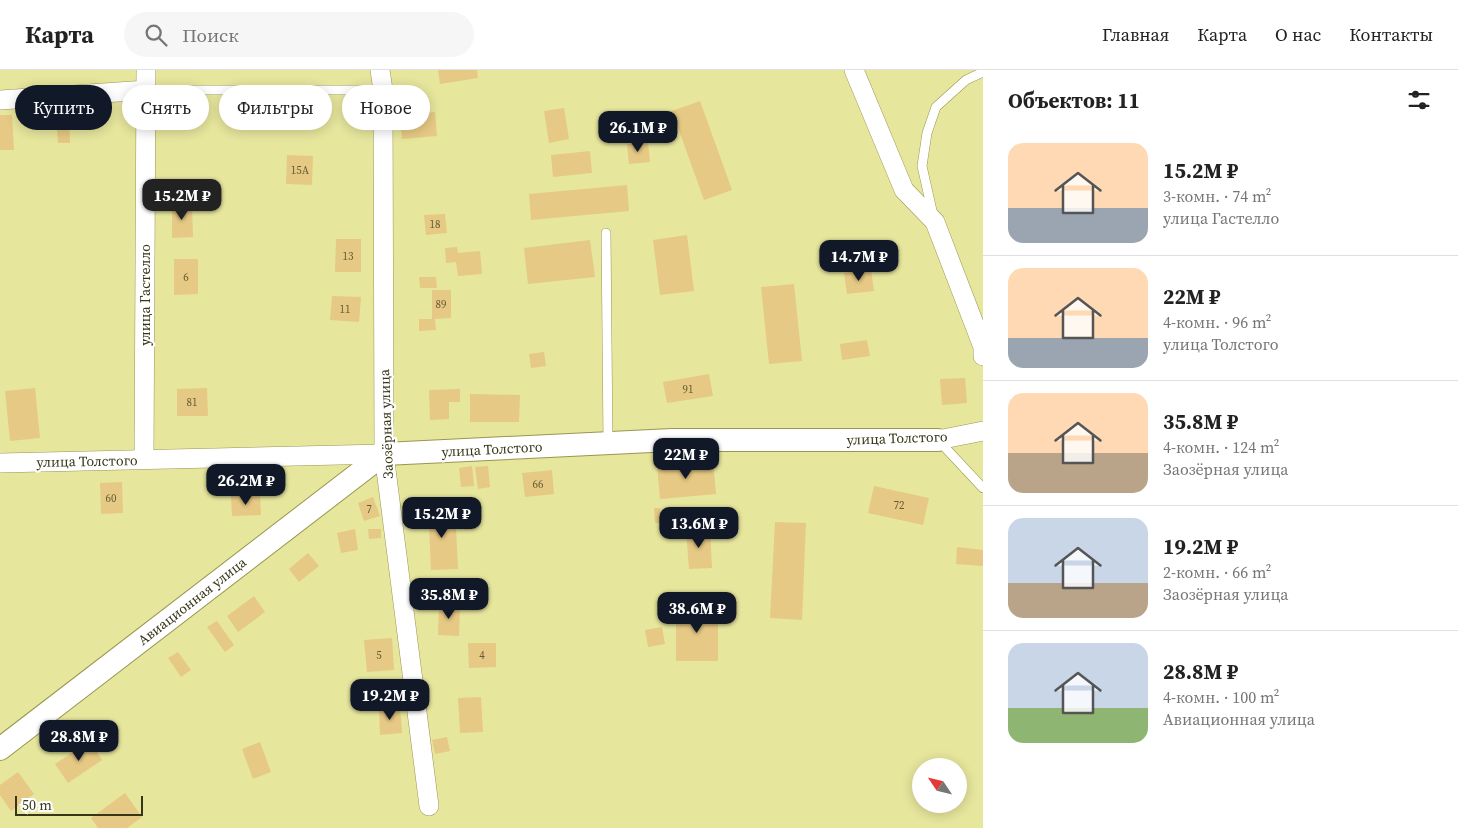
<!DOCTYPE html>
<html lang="ru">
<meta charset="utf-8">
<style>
:root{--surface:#fff;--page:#f6f6f6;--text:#222;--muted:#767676;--line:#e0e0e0;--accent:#111827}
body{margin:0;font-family:"Source Serif 4",serif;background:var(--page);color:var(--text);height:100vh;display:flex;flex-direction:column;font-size:19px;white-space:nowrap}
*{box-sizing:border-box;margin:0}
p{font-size:16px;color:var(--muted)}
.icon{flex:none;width:28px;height:28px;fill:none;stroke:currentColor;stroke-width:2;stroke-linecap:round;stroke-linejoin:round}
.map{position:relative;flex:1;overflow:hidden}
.side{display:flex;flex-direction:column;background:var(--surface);width:475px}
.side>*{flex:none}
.top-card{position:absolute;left:15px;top:15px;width:475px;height:45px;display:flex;gap:10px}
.needle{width:32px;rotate:305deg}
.fabs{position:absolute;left:912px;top:688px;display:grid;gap:10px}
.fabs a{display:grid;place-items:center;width:55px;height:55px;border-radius:50%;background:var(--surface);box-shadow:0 2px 12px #0003;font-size:25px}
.scale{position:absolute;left:15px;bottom:12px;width:128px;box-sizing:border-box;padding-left:5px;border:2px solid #373618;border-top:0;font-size:14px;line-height:18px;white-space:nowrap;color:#373618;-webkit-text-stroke:4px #fff;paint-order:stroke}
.price{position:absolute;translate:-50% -42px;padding:0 11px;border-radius:10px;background:var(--accent);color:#fff;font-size:16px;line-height:32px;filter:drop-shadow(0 1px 2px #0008)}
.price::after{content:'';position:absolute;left:50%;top:30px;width:15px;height:11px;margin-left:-8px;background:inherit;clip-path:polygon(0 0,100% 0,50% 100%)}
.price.current{background:#222;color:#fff}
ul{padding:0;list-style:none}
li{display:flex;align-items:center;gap:15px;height:125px;padding:0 25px}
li+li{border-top:1px solid var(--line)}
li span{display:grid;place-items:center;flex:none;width:140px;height:100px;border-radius:15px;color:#555}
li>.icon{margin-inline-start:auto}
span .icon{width:60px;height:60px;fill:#fffc;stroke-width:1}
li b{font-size:21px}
h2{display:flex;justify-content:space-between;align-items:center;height:60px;padding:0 25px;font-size:21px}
.tag{padding:0 18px;border-radius:22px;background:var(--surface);box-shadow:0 2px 12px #0003;font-size:18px;line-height:45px}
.tag.current{background:var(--accent);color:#fff}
header{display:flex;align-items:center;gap:30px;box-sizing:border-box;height:70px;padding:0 25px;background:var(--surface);border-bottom:1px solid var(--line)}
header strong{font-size:24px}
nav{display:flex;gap:28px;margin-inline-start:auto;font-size:18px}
.search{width:350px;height:45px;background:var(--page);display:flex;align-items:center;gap:12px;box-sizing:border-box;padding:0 18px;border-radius:28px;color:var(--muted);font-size:19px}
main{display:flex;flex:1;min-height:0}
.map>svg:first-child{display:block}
.building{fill:#e6c984}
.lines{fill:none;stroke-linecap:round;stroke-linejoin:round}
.service-casing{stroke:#99964f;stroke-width:10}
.minor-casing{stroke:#99964f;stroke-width:20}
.tertiary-casing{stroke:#99964f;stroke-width:24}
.service{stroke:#fff;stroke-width:9}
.minor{stroke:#fff;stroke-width:19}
.tertiary{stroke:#fff;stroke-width:22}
.labels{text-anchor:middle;stroke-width:4.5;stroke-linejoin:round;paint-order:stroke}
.number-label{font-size:11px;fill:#635b33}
.street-label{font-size:14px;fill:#373618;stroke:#fff}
</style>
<header>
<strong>Карта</strong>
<div class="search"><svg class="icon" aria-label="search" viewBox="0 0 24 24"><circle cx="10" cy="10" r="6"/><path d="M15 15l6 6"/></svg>Поиск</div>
<nav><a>Главная</a><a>Карта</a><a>О нас</a><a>Контакты</a></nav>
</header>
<main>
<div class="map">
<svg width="983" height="758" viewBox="0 0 983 758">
<rect width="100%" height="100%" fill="#e7e69d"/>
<g class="building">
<polygon points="438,0 477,0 478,8 440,14"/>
<polygon points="700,31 732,120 704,130 672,41"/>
<polygon points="564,38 569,69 549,73 544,41"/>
<polygon points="435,42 437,66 402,69 400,45"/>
<polygon points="0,45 12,45 14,80 0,80"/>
<polygon points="69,46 70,73 58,73 56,47"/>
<polygon points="648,72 650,92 629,94 627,74"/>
<polygon points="590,81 592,103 553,107 551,85"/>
<polygon points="287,85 313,86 312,115 286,114"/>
<polygon points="627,115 629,141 531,150 529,124"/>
<polygon points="172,135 192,135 193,167 172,168"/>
<polygon points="445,144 447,163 426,165 424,145"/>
<polygon points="687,165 694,221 660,225 653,170"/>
<polygon points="336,169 361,169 361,202 335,202"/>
<polygon points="590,170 595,207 528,214 524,178"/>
<polygon points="457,177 458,183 480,181 482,204 458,206 456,192 446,193 445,178"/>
<polygon points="174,189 198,189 198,224 174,225"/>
<polygon points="871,199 874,221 847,224 844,203"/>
<polygon points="419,207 436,207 437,218 420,218"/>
<polygon points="794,214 802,291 769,294 761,217"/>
<polygon points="432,220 451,220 451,248 435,249 436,260 419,261 419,249 432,249"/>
<polygon points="332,226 361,227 359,252 330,250"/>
<polygon points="867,270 870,286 842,290 840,274"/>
<polygon points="544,282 546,296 531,298 529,284"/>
<polygon points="709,304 713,326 667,333 663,312"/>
<polygon points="965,308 967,333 942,335 940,309"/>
<polygon points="35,318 40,368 10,371 5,321"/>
<polygon points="207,318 208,346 177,346 177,319"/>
<polygon points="460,319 460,332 449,332 449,349 430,350 429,320"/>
<polygon points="470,324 520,325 519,352 470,352"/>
<polygon points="713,390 716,424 660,429 657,395"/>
<polygon points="472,396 474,416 461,417 459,398"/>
<polygon points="488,396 490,417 478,419 475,397"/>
<polygon points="552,400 554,424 525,427 522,403"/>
<polygon points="122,412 123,443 101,444 100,413"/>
<polygon points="874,416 929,428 923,455 868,443"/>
<polygon points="260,425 261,445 232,446 231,426"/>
<polygon points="373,427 380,446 364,451 358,433"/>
<polygon points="448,434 449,459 456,458 458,499 431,500 428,435"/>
<polygon points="654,438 660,438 661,453 655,453"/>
<polygon points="475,446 476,459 464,460 463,447"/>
<polygon points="775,452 806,453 802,550 770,548"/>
<polygon points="710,458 712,498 689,499 686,460"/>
<polygon points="355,459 358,480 341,483 337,463"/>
<polygon points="368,459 381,459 381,468 369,469"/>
<polygon points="957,477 983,480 983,496 956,494"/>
<polygon points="308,483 319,496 299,512 289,499"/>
<polygon points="254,526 265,542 238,562 227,546"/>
<polygon points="439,534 460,535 459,566 438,565"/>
<rect x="676" y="538" width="42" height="53"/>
<polygon points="217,551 234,575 225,582 207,557"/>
<polygon points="662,557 665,574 648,577 645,560"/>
<polygon points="392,568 394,600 367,602 364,570"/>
<polygon points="468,573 496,573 496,597 469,598"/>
<polygon points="178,582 191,600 181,607 168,588"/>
<polygon points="481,627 483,662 460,663 458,628"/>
<polygon points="400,636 402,663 380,665 379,638"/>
<polygon points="447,667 450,681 435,684 432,670"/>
<polygon points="90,671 102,690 68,713 55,694"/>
<polygon points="260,672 271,702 253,709 242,679"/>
<polygon points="18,702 34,724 11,741 0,725 0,715"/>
<polygon points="125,723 142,747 127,758 98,758 91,748"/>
</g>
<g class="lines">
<g class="service-casing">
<g id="service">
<polyline points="147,20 383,20"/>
<polyline points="933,145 922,96 927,63 936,37 966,10 983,2"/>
<polyline points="606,163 608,373"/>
<polyline points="938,370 983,418"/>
</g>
</g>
<g class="minor-casing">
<g id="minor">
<polyline points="380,0 383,20 384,384 429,736"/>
<polyline points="854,0 904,120 935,152 983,277 983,286"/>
<polyline points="0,30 147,20"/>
<polyline points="938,370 983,361"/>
<polyline points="144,389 146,0"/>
<polyline points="0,393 384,384"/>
</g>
</g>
<g class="tertiary-casing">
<polyline id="tertiary" points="0,679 384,384 672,370 938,370"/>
</g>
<use href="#service" class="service"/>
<use href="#minor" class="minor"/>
<use href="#tertiary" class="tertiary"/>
</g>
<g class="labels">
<g class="number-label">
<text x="300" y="104">15А</text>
<text x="435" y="158">18</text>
<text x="348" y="190">13</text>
<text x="186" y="211">6</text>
<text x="441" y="238">89</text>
<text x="345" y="243">11</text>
<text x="688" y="323">91</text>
<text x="192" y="336">81</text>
<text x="538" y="418">66</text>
<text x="111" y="432">60</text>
<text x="899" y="439">72</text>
<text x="369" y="443">7</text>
<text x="379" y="589">5</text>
<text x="482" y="589">4</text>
</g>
<g class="street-label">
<text transform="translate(145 225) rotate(-90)" y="5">улица Гастелло</text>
<text transform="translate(386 354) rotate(-92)" y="5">Заозёрная улица</text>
<text transform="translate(897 368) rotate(-2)" y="5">улица Толстого</text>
<text transform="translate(492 379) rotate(-3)" y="5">улица Толстого</text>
<text transform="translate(87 391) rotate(-1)" y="5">улица Толстого</text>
<text transform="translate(192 531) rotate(-38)" y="5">Авиационная улица</text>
</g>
</g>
</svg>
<div class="fabs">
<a><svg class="needle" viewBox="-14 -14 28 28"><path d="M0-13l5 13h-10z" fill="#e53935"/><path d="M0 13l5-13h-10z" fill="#767676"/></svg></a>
</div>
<div class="scale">50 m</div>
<b class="price" style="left:638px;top:83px">26.1M ₽</b>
<b class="price current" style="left:182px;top:151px">15.2M ₽</b>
<b class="price" style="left:859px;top:212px">14.7M ₽</b>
<b class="price" style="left:686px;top:410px">22M ₽</b>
<b class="price" style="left:246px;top:436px">26.2M ₽</b>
<b class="price" style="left:442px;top:469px">15.2M ₽</b>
<b class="price" style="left:699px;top:479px">13.6M ₽</b>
<b class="price" style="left:449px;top:550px">35.8M ₽</b>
<b class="price" style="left:697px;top:564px">38.6M ₽</b>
<b class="price" style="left:390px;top:651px">19.2M ₽</b>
<b class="price" style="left:79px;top:692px">28.8M ₽</b>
<div class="top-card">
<a class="tag current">Купить</a>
<a class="tag">Снять</a>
<a class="tag">Фильтры</a>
<a class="tag">Новое</a>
</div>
</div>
<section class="side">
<h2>Объектов: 11<svg class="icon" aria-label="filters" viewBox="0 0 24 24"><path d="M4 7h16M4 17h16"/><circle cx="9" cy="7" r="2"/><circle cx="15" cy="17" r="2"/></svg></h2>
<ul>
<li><span style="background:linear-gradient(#ffd9b3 65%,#9aa5b1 0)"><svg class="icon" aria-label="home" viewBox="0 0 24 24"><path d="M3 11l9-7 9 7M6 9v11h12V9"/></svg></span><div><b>15.2M ₽</b><p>3-комн. · 74 m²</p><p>улица Гастелло</p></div></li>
<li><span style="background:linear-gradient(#ffd9b3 70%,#9aa5b1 0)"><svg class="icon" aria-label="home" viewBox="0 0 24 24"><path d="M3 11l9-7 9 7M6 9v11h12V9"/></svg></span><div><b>22M ₽</b><p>4-комн. · 96 m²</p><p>улица Толстого</p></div></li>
<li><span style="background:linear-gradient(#ffd9b3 60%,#b9a48a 0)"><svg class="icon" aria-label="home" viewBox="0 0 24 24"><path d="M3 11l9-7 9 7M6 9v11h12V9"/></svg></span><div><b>35.8M ₽</b><p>4-комн. · 124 m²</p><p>Заозёрная улица</p></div></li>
<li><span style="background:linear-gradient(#c9d6e8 65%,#b9a48a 0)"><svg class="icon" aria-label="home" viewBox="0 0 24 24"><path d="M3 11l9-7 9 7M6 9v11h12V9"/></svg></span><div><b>19.2M ₽</b><p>2-комн. · 66 m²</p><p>Заозёрная улица</p></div></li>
<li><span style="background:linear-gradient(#c9d6e8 65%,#8fb573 0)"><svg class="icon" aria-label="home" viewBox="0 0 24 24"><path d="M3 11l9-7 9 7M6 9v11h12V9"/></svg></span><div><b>28.8M ₽</b><p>4-комн. · 100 m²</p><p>Авиационная улица</p></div></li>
</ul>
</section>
</main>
